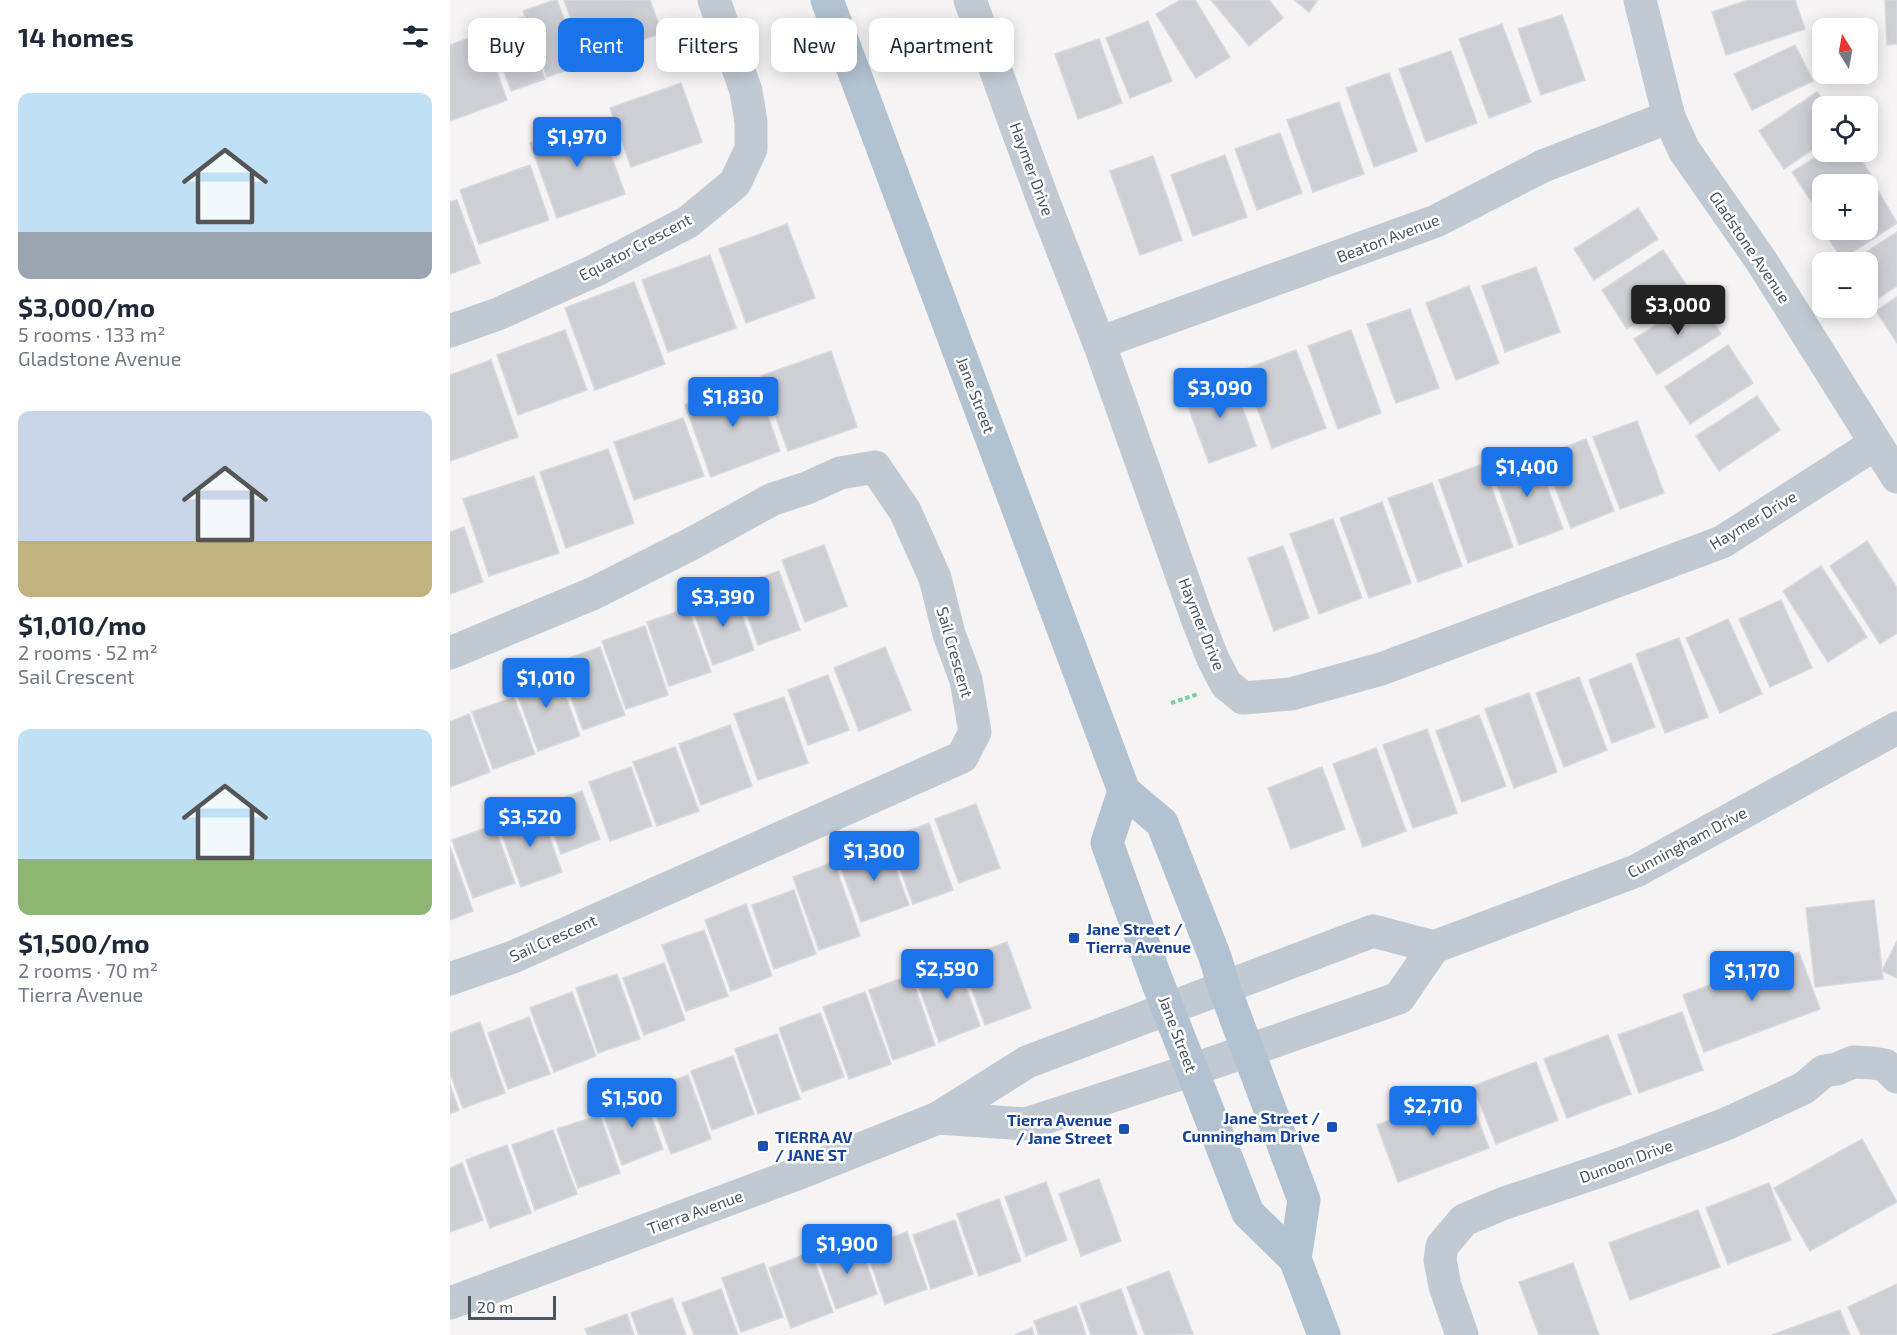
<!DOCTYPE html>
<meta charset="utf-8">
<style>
:root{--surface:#fff;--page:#f2f2f3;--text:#1f2937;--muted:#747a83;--accent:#1a73e8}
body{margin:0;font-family:"Exo 2",sans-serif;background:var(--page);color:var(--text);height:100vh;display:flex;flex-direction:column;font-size:22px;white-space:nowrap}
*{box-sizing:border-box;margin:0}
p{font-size:20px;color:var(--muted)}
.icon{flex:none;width:33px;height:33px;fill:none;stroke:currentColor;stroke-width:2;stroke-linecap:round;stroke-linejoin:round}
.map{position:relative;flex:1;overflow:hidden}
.drawer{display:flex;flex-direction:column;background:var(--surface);width:450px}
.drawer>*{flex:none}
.top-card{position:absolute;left:18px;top:18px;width:570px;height:54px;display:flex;gap:12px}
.needle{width:39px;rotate:349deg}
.controls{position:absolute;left:1362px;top:18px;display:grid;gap:12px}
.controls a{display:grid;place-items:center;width:66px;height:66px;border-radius:12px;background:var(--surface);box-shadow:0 3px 15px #0003;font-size:30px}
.scale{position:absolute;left:18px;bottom:15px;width:88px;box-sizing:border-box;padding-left:6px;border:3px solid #4a5661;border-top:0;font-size:16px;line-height:21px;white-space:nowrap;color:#4a5661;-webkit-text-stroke:4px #fff;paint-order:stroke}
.price{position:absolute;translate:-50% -51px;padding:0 14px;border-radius:6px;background:var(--accent);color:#fff;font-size:20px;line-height:39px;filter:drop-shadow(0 2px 3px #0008)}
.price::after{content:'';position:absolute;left:50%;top:36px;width:18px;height:14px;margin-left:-9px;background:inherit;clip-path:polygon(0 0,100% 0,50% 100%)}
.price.selected{background:#222;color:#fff}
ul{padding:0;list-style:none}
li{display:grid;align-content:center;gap:12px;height:318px;padding:0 18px}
li span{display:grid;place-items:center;height:186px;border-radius:12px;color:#555}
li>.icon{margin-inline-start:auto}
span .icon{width:108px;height:108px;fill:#fffc;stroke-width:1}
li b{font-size:26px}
h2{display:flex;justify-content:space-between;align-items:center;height:72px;padding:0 18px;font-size:26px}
.chip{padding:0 21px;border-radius:12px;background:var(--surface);box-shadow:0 3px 15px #0003;font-size:21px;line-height:54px}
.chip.selected{background:var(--accent);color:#fff}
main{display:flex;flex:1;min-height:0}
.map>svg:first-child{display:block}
.building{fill:#cdcfd5;stroke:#d7d9de;stroke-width:1.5}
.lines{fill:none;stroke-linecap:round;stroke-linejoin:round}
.path{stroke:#7ad0a6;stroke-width:4;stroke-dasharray:4.5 3;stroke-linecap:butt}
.minor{stroke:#c1cad2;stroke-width:33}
.major{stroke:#b3c2d1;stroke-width:33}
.transit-dot{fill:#1a4fb4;stroke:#fff;stroke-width:2}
.labels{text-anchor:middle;stroke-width:5;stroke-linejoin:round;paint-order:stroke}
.street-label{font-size:16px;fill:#4a5661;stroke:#fff}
.transit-label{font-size:16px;font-weight:bold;fill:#164399;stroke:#fff;text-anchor:start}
</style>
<main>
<section class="drawer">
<h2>14 homes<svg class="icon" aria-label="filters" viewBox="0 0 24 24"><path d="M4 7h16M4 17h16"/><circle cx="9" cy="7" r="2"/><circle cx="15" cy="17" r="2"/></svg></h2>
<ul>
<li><span style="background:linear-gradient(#bfe0f5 75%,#9aa5b1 0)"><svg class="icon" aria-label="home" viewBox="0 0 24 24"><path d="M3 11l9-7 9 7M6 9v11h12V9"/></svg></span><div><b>$3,000/mo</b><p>5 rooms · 133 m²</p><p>Gladstone Avenue</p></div></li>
<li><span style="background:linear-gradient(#c9d6e8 70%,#c2b280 0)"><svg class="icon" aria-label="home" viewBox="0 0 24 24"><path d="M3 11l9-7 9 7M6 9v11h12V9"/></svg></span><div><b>$1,010/mo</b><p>2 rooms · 52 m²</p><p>Sail Crescent</p></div></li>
<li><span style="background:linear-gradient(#bfe0f5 70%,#8fb573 0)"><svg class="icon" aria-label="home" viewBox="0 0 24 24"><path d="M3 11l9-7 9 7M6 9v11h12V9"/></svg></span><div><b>$1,500/mo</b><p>2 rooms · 70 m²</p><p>Tierra Avenue</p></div></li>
</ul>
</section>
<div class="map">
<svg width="1447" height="1335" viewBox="0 0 1447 1335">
<rect width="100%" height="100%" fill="#f5f3f3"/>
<g class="building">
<polygon points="104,0 107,0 131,65 97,77 73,11"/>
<polygon points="114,0 200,0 212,33 136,60"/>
<polygon points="730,0 745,0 780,57 746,78 706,14"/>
<polygon points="761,0 819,0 833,18 799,46"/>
<polygon points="844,0 868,0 859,12"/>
<polygon points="1298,0 1345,0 1355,29 1276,55 1262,12"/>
<polygon points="1435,0 1447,0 1447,44 1437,45"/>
<polygon points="1112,15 1135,80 1091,95 1068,29"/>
<polygon points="73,17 95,79 61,91 39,29"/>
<polygon points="698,21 722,81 680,98 656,38"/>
<polygon points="1052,24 1081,102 1039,118 1009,39"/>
<polygon points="33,33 57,100 0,121 0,45"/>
<polygon points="649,39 672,103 628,119 605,54"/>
<polygon points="1345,45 1363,81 1302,110 1284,74"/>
<polygon points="1001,51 1027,123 976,142 949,69"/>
<polygon points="939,73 967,151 924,167 896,88"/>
<polygon points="231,83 252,142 181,167 160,108"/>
<polygon points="1367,92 1377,106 1372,106 1372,143 1334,169 1309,131"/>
<polygon points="889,102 914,174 863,192 837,120"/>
<polygon points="148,119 175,194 107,218 80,143"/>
<polygon points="830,133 852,193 807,210 785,149"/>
<polygon points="1374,152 1406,152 1421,175 1406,184 1372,184 1372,206 1367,210 1342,172"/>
<polygon points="775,155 797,217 743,236 721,175"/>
<polygon points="703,156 732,240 690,255 660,171"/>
<polygon points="80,165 99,220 29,244 10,190"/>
<polygon points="1424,184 1447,223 1392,259 1373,230 1418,230 1418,188"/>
<polygon points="7,200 30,263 0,274 0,202"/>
<polygon points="1188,208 1208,239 1144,280 1124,249"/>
<polygon points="337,224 365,298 296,323 269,249"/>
<polygon points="1447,232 1447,286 1421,303 1418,298 1418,262 1401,262"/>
<polygon points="1213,250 1239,289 1177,329 1152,290"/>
<polygon points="260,255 286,328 218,352 192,280"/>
<polygon points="1086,267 1110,332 1055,352 1032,286"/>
<polygon points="184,282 215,364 145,390 115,308"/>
<polygon points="1019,286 1049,363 1006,380 976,303"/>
<polygon points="1447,297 1447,343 1426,311"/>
<polygon points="1248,298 1271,334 1207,375 1184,339"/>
<polygon points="960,309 989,388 946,403 917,324"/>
<polygon points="115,330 137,390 68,415 47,355"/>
<polygon points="901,330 931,413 888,429 858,346"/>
<polygon points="1278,345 1303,383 1240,424 1215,387"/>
<polygon points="846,350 876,428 822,448 793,370"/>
<polygon points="381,351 407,427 338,451 311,376"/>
<polygon points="41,360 68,437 0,461 0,375"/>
<polygon points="781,376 806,446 759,463 733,393"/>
<polygon points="305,379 330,451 261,477 235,405"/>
<polygon points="1307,396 1330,430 1269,471 1246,436"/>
<polygon points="233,418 254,476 184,500 164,442"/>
<polygon points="1187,421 1214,493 1170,509 1143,437"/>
<polygon points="1136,439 1164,511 1121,528 1093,456"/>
<polygon points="158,449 184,523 116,548 90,472"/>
<polygon points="1084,451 1113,529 1069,545 1041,467"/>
<polygon points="1033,464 1063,547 1018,563 989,480"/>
<polygon points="84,476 109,553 39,576 13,499"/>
<polygon points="982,483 1012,566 968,582 938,498"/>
<polygon points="932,502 961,583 919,598 890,518"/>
<polygon points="883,519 912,598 869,614 840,534"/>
<polygon points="14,527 33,582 0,594 0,532"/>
<polygon points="1417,541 1447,588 1447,633 1430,644 1380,566"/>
<polygon points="374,545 397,606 355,622 332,560"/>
<polygon points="833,546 859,618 824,631 798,558"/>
<polygon points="1371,566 1417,637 1378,662 1333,591"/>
<polygon points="329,571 350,630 308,645 287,586"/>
<polygon points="284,592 304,650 263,665 242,607"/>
<polygon points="1331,600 1362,668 1320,687 1289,619"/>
<polygon points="238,608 261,672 219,686 197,622"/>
<polygon points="1278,619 1312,694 1270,713 1236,638"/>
<polygon points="195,626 218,695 176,709 152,641"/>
<polygon points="1229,638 1258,717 1215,733 1186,654"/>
<polygon points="150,647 175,715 133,730 108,662"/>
<polygon points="435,647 461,710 409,731 384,668"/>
<polygon points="1181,663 1205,727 1162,743 1139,680"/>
<polygon points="105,667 130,736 88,751 63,682"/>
<polygon points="378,675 399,730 358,745 338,690"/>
<polygon points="1129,677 1157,750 1114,767 1086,693"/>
<polygon points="1079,693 1107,772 1064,788 1035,709"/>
<polygon points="64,697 85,754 43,769 22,712"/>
<polygon points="334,697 358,763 308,780 284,714"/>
<polygon points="19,714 40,772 0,787 0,722"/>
<polygon points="1029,715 1056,786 1012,802 986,731"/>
<polygon points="280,725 302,786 251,805 229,744"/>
<polygon points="977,729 1007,813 963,828 933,745"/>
<polygon points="225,747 249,811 207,826 183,762"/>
<polygon points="926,748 956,831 913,847 883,764"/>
<polygon points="181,767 202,826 160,841 139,782"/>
<polygon points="872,767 895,829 841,849 818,788"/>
<polygon points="132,791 150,839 111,854 93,805"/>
<polygon points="526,804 550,868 509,883 485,819"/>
<polygon points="89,808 112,872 71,887 48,823"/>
<polygon points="479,823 503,890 463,904 439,838"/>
<polygon points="44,825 65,883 23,898 2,840"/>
<polygon points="436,843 459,905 411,922 388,860"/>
<polygon points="0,847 23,911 0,920"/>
<polygon points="384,862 410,936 369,950 343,877"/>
<polygon points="344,890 366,954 324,969 302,905"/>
<polygon points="1424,900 1433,979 1365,987 1356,908"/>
<polygon points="296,904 322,976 281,991 255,920"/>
<polygon points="254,930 278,996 236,1011 212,945"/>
<polygon points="1447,941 1447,978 1432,971"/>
<polygon points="557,942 581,1008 535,1025 511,959"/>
<polygon points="1349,952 1370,1009 1254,1052 1233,995"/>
<polygon points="505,958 530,1026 489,1042 464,973"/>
<polygon points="214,963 235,1020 194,1035 173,978"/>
<polygon points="167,974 190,1039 148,1053 126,988"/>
<polygon points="461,975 485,1045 443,1060 419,990"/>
<polygon points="122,992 146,1056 104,1072 80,1008"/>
<polygon points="415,992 441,1064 399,1079 373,1007"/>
<polygon points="1232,1012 1253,1070 1189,1093 1168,1035"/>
<polygon points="370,1013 394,1077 352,1092 329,1028"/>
<polygon points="79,1017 100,1074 58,1089 38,1033"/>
<polygon points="30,1022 55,1093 13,1108 0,1073 0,1033"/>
<polygon points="327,1034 350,1099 308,1114 285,1049"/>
<polygon points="1158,1035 1181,1094 1117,1118 1094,1059"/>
<polygon points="283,1056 304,1114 262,1130 241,1071"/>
<polygon points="1086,1062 1108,1120 1046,1144 1023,1086"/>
<polygon points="238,1075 261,1139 221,1154 197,1090"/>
<polygon points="0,1085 9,1110 0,1114"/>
<polygon points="1017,1091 1039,1148 948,1182 927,1125"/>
<polygon points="193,1093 213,1149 172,1165 151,1108"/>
<polygon points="150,1115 170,1173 128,1188 107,1129"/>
<polygon points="103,1130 127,1194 85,1210 62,1145"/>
<polygon points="1412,1139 1447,1202 1360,1251 1324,1188"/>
<polygon points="57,1145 81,1213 40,1228 16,1160"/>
<polygon points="12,1163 33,1220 0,1232 0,1168"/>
<polygon points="649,1179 671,1241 631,1256 609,1194"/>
<polygon points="596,1182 617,1240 576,1256 555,1197"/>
<polygon points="1319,1183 1341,1240 1278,1264 1256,1208"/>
<polygon points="549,1199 571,1261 529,1276 507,1214"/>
<polygon points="1248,1210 1270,1267 1180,1300 1159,1243"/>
<polygon points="505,1220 523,1274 481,1289 463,1235"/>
<polygon points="457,1232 477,1289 435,1304 415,1247"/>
<polygon points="409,1241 427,1294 386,1309 367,1255"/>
<polygon points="361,1252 383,1312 341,1328 319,1268"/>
<polygon points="314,1263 333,1317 291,1332 272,1278"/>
<polygon points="1123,1263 1149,1335 1089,1335 1069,1282"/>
<polygon points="719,1271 743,1334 695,1335 677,1287"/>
<polygon points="1447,1284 1447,1335 1411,1335 1398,1307"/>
<polygon points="271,1289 288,1335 244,1335 232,1303"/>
<polygon points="671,1289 687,1335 641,1335 630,1304"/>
<polygon points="222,1298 236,1335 189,1335 181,1313"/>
<polygon points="626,1306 636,1335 589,1335 584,1321"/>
<polygon points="1390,1310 1400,1335 1322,1335"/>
<polygon points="177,1314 184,1335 138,1335 135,1329"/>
<polygon points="582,1328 584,1335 564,1335"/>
</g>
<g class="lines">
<polyline class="path" points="721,703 748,694"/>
<g class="minor">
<polyline points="520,0 593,200 649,343 748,621 763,659 776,684 793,698 841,694 931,669 1272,542 1425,444"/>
<polyline points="1190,0 1219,117 1234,150 1312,262 1447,477"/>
<polyline points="0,331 48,314 144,271 238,222 285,183 301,149 301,122 296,91 264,0"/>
<polyline points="649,343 986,221 1093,166 1219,117"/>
<polyline points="0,653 142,594 241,544 323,499 357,488 390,473 425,467 455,511 485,578 499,634 516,680 525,732 512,757 63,957 0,979"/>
<polyline points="488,1118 576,1124 742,1070 949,998 984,947 1186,871 1447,728"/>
<polyline points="0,1303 360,1169 488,1118 577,1062 923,931 984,947"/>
<polyline points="1012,1335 995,1286 990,1260 992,1246 1014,1220 1052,1204 1162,1167 1276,1124 1354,1088 1374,1071 1387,1069 1403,1062 1422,1063 1435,1065 1447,1077"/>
</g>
<g class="major">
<polyline points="377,0 674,791 712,823 765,957 774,987 854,1200 845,1259"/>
<polyline points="674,791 657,843 705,976 798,1213 845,1259 874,1335"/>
</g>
</g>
<g class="transit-dot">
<rect x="618" y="932" width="12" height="12" rx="3"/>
<rect x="876" y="1121" width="12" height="12" rx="3"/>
<rect x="668" y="1123" width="12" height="12" rx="3"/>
<rect x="307" y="1140" width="12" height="12" rx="3"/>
</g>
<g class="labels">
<g class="street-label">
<text transform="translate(582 169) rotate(70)" y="6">Haymer Drive</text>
<text transform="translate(938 238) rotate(-21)" y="6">Beaton Avenue</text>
<text transform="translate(185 247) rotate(-28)" y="6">Equator Crescent</text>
<text transform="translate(1300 247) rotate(56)" y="6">Gladstone Avenue</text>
<text transform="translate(526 395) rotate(69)" y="6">Jane Street</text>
<text transform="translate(1303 520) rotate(-31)" y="6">Haymer Drive</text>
<text transform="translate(752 624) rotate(68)" y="6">Haymer Drive</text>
<text transform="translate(505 652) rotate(74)" y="6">Sail Crescent</text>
<text transform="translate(1237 842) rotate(-28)" y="6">Cunningham Drive</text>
<text transform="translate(103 938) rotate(-24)" y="6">Sail Crescent</text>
<text transform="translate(728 1034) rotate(69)" y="6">Jane Street</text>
<text transform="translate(1176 1161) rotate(-20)" y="6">Dunoon Drive</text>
<text transform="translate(245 1212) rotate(-20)" y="6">Tierra Avenue</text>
</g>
<g class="transit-label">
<text x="636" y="935">Jane Street /<tspan x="636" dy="18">Tierra Avenue</tspan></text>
<text x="870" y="1124" text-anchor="end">Jane Street /<tspan x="870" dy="18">Cunningham Drive</tspan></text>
<text x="662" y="1126" text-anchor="end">Tierra Avenue<tspan x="662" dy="18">/ Jane Street</tspan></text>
<text x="325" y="1143">TIERRA AV<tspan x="325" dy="18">/ JANE ST</tspan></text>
</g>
</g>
</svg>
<div class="controls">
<a><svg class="needle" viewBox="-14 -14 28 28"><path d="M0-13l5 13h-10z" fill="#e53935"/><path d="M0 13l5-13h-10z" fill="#747a83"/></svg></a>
<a><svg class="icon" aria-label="locate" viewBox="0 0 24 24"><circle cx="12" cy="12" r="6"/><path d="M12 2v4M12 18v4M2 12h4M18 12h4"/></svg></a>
<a>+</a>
<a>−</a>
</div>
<div class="scale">20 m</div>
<b class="price" style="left:127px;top:168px">$1,970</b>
<b class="price selected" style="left:1228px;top:336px">$3,000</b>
<b class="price" style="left:770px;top:419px">$3,090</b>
<b class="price" style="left:283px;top:428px">$1,830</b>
<b class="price" style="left:1077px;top:498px">$1,400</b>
<b class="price" style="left:273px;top:628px">$3,390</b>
<b class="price" style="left:96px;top:709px">$1,010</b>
<b class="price" style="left:80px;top:848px">$3,520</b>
<b class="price" style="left:424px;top:882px">$1,300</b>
<b class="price" style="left:497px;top:1000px">$2,590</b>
<b class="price" style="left:1302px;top:1002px">$1,170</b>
<b class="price" style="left:182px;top:1129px">$1,500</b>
<b class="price" style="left:983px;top:1137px">$2,710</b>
<b class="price" style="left:397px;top:1275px">$1,900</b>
<div class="top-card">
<a class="chip">Buy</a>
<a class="chip selected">Rent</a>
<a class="chip">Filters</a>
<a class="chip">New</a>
<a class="chip">Apartment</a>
</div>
</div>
</main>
